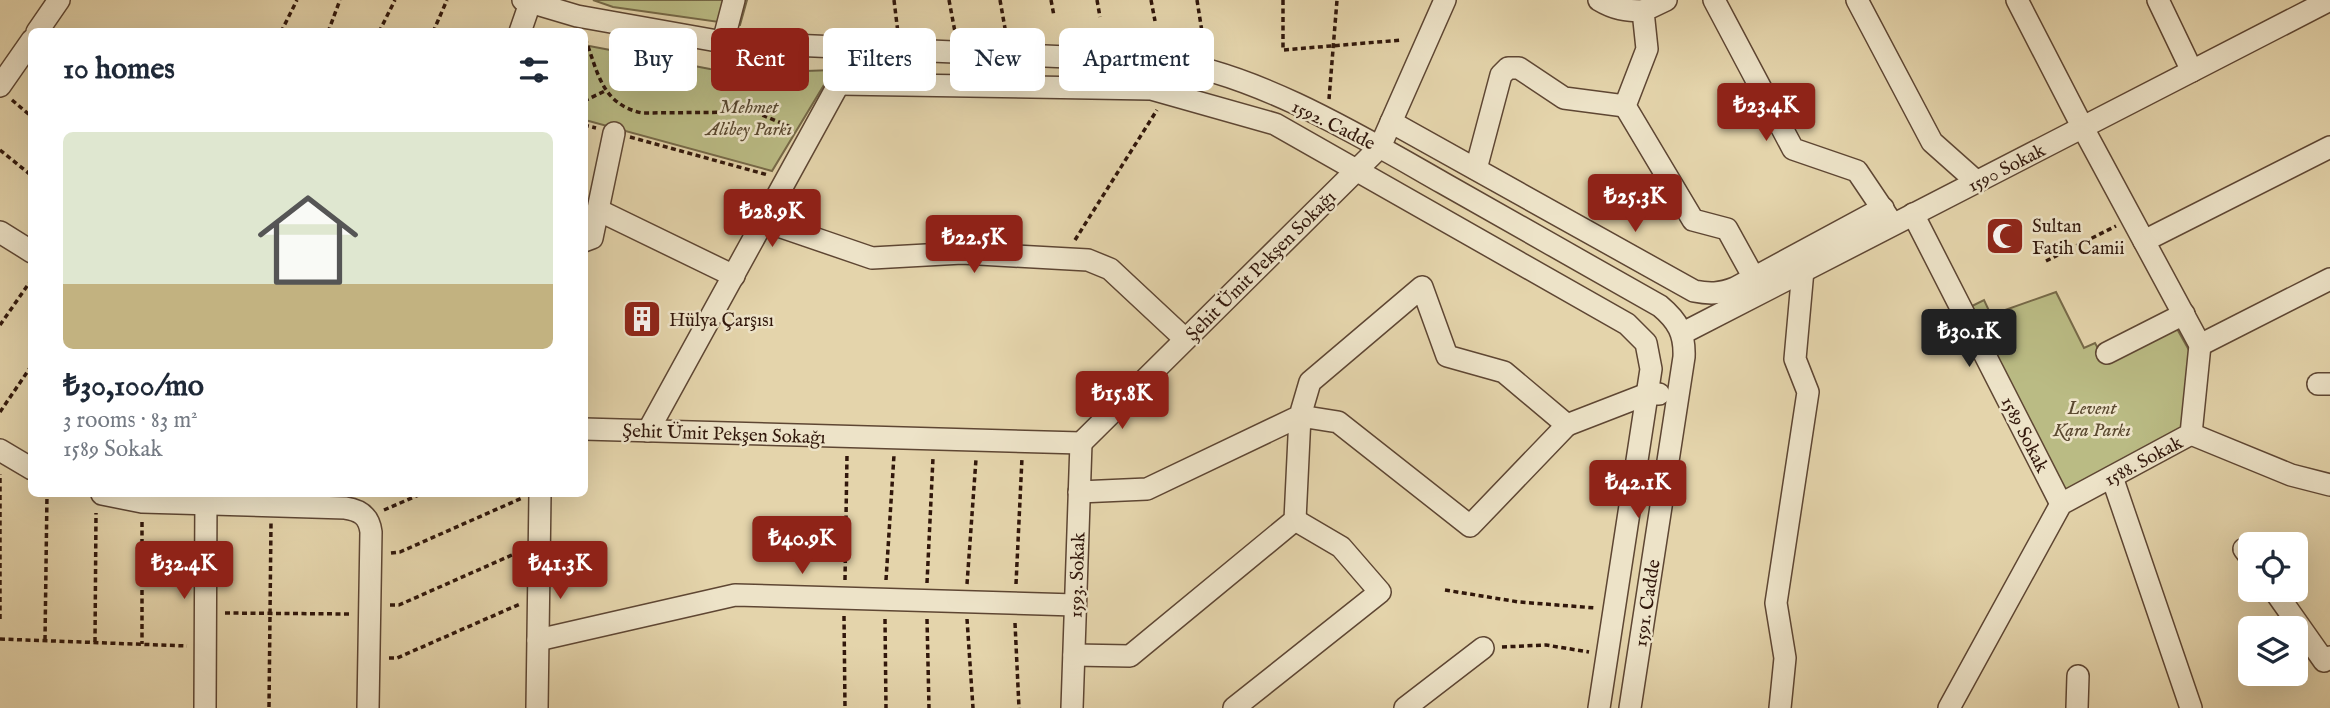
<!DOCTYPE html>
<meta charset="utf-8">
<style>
:root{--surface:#fff;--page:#f2f2f3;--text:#1f2937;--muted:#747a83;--line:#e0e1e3;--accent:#8f2418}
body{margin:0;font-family:"IM FELL English",serif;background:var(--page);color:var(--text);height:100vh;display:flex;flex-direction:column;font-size:26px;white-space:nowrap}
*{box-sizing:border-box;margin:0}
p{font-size:23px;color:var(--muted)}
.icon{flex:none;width:38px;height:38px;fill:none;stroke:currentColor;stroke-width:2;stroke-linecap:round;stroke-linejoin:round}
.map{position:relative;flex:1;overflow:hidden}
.drawer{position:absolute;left:28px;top:28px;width:560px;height:469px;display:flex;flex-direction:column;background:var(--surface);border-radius:10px;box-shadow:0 7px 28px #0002}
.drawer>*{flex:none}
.hud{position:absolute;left:609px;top:28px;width:665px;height:63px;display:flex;gap:14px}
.buttons{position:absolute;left:2238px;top:532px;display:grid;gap:14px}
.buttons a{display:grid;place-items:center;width:70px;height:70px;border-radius:10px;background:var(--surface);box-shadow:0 7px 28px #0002;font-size:35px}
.price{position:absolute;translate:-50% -60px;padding:0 16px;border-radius:7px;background:var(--accent);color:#fff;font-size:23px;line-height:46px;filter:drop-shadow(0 2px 4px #0008)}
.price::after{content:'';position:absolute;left:50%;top:42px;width:21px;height:16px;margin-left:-10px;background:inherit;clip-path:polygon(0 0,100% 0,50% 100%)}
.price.active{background:#222;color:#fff}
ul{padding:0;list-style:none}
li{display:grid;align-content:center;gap:14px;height:371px;padding:0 35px}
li+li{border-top:2px solid var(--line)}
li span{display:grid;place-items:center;height:217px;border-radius:10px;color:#555}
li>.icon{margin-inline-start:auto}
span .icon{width:126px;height:126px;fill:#fffc;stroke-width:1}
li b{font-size:30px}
h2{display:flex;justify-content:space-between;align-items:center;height:84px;padding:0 35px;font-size:30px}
.pill{padding:0 24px;border-radius:10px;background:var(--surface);box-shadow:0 7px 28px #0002;font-size:24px;line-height:63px}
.pill.active{background:var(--accent);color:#fff}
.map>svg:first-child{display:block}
.green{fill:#babb84;stroke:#766948;stroke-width:2}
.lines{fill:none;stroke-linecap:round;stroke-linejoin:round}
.minor-casing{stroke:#5e4633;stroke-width:24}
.path{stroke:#31170b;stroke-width:3.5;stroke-dasharray:5 3.5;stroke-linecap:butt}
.minor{stroke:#ede3c8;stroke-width:21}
.labels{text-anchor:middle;stroke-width:5;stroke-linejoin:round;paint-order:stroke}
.park-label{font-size:19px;font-style:italic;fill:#5a482f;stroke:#ede3c8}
.street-label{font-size:19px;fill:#31170b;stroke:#ede3c8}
.poi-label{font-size:19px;fill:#31170b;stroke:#ede3c8;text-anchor:start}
</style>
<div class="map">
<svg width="2330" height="708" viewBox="0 0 2330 708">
<rect width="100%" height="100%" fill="#e4d4ab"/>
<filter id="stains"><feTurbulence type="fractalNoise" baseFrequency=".00286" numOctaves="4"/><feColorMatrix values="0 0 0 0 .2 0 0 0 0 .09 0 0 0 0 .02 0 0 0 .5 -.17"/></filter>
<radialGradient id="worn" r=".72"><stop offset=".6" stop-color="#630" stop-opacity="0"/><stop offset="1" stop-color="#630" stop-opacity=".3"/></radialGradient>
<g class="green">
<polygon points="593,0 747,0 740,25 613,7"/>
<polygon points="584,45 710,69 776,72 833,70 772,171 585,120"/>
<polygon points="2056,292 2084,348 2095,343 2105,361 2176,327 2194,359 2187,433 2067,496 1972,306 1984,300 1991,315"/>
</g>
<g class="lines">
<g class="minor-casing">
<g id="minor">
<path d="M 523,0 L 577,16 L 723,42 L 1161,61 C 1251,70 1364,138 1443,183 C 1515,224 1588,265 1660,306 C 1678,321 1685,334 1684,357 L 1630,708"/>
<path d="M 1599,0 C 1614,9 1626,11 1643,11"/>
<polyline points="1666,0 1643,11 1647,49 1625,106 1693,220 1727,229 1754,278"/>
<polyline points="1714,0 1793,149 1857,171 1890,220"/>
<polyline points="1857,0 1932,142 1977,182"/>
<polyline points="2158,0 2192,71"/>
<polyline points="37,32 59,0"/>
<polyline points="520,32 531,0"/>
<polyline points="723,42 734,0"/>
<polyline points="839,84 1151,89 1275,124 1627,324 1646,343 1651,369 1599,708"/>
<polyline points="0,86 32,40"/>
<path d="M 1391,122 L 1694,291 C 1709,294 1720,294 1735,288 L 1883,208"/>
<polyline points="1476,169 1501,75 1508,68 1519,68 1564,98 1625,106"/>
<polyline points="598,210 734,276"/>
<polyline points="1913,214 2061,504"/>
<polyline points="764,221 872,258 962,253 1088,260 1110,269 1185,339"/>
<polyline points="0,232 32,252"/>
<polyline points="584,241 592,238 614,133"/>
<polyline points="2144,241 2330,147"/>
<polyline points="1683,333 2330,0"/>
<polyline points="2200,345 2330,279"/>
<polyline points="2107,353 2184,314"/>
<polyline points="2318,384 2330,384"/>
<polyline points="584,429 1081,443 1380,147 1445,0"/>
<polyline points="648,431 859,47"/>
<polyline points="2191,434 2291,475 2330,485"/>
<polyline points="0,450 32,469"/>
<polyline points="2112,477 2191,708"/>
<polyline points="1079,492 1147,489 1300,416 1310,382 1422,287 1447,356 1504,372 1567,425 1647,394 1659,394"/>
<path d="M 102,494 L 142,502 L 345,508 C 360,510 369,516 371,532 L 368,708"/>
<polyline points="2244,549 2250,557"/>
<polyline points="2274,590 2324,661 2330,657"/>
<polyline points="538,640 735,595 1075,605"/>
<polyline points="1074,655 1130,656 1295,520 1300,416 1338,422 1470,526 1567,425"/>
<polyline points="205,708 206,494"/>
<polyline points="537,708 540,494"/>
<polyline points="1072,708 1081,443"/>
<polyline points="1234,708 1380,592 1341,547 1295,520"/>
<polyline points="1405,708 1483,648"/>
<polyline points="1780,708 1785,658 1776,603 1808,392 1795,359 1803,270"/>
<polyline points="1949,708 2061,504 2191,434 2200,345 2083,128 2017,0"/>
<polyline points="2077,708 2078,676"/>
</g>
</g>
<g class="path">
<polyline points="894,0 898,33"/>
<polyline points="949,0 955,32"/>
<polyline points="1000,0 1006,34"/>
<polyline points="1051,0 1054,16"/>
<polyline points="1097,0 1100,17"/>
<polyline points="1151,0 1155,21"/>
<polyline points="1197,0 1205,51"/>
<polyline points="1283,0 1283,50 1402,40"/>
<polyline points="281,32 297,0"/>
<polyline points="328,32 340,0"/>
<polyline points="379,32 395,0"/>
<polyline points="433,32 447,0"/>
<path d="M 585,38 C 598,72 601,104 642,113 L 755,112 L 793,128"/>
<polyline points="1329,99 1337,0"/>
<polyline points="12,100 32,117"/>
<polyline points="584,101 605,91"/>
<polyline points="584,125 596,128"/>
<polyline points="630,137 768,175"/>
<polyline points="0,150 32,176"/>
<polyline points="1075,240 1157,110"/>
<polyline points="2046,261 2116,226"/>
<polyline points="0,325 32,279"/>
<polyline points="0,412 32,365"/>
<polyline points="384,510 421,494"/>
<polyline points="142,522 142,644"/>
<polyline points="391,553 400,552 522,498"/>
<polyline points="845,580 847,455"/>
<polyline points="886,580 894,455"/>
<polyline points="927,583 933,458"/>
<polyline points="967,584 976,459"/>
<polyline points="1016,584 1022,458"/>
<polyline points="1445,590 1519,602 1596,608"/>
<polyline points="390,605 399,605 521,551"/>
<polyline points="225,613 350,614"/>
<polyline points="844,616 845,708"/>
<polyline points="0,619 0,474"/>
<polyline points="885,619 886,708"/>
<polyline points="927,619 929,708"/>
<polyline points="967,619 973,708"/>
<polyline points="1015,623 1019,708"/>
<polyline points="0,639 187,646"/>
<polyline points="45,640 47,494"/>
<polyline points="95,642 96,513"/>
<polyline points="1502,647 1546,645 1589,652"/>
<polyline points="389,658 397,658 520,604"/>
<polyline points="269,707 271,523"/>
</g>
<use href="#minor" class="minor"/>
</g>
<defs>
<g id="mosque-square" transform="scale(2.0125)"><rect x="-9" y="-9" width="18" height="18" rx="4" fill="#8f2418" stroke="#ede3c8"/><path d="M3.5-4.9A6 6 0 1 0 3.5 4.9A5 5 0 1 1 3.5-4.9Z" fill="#fff"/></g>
<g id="building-square" transform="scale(2.0125)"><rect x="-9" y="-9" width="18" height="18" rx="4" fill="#8f2418" stroke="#ede3c8"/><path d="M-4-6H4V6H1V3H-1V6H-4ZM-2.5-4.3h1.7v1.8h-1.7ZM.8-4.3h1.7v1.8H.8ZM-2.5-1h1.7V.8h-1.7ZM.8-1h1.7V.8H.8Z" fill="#fff"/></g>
</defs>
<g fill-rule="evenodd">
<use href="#mosque-square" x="2005" y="236"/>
<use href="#building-square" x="642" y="319"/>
</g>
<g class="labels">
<g class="park-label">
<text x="749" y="113">Mehmet<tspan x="749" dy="22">Alibey Parkı</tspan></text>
<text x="2092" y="414">Levent<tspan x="2092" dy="22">Kara Parkı</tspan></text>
</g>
<g class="street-label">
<text transform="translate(1334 124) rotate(26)" y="7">1592. Cadde</text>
<text transform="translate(2006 167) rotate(-27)" y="7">1590 Sokak</text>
<text transform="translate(1260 265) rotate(-45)" y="7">Şehit Ümit Pekşen Sokağı</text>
<text transform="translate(724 433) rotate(2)" y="7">Şehit Ümit Pekşen Sokağı</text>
<text transform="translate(2026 434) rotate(63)" y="7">1589 Sokak</text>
<text transform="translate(2143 460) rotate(-28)" y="7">1588. Sokak</text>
<text transform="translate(1076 575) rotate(-88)" y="7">1593. Sokak</text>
<text transform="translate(1646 603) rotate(-81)" y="7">1591. Cadde</text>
</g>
<g class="poi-label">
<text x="2032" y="232">Sultan<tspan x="2032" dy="22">Fatih Camii</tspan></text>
<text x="669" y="326">Hülya Çarşısı</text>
</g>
</g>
<rect width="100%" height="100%" filter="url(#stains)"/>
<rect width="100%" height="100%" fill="url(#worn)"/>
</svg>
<div class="buttons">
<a><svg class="icon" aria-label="locate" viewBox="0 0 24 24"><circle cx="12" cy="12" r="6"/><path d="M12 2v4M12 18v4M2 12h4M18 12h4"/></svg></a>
<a><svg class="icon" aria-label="layers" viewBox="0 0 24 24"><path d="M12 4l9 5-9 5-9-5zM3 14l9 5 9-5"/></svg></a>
</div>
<b class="price" style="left:1766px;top:143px">₺23.4K</b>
<b class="price" style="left:1635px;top:234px">₺25.3K</b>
<b class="price" style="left:772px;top:249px">₺28.9K</b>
<b class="price" style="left:974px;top:275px">₺22.5K</b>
<b class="price active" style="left:1969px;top:369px">₺30.1K</b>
<b class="price" style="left:1122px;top:431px">₺15.8K</b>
<b class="price" style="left:1638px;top:520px">₺42.1K</b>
<b class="price" style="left:802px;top:576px">₺40.9K</b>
<b class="price" style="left:184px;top:601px">₺32.4K</b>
<b class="price" style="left:560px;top:601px">₺41.3K</b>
<div class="hud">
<a class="pill">Buy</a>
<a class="pill active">Rent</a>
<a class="pill">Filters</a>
<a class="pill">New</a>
<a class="pill">Apartment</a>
</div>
<section class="drawer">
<h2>10 homes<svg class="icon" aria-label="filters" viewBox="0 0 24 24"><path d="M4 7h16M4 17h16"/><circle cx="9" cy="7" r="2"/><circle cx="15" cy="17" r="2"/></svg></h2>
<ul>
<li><span style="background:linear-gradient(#dfe7d0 70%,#c2b280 0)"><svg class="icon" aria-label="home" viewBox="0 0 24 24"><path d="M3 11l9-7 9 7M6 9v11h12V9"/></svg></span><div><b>₺30,100/mo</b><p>3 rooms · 83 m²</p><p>1589 Sokak</p></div></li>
</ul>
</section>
</div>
